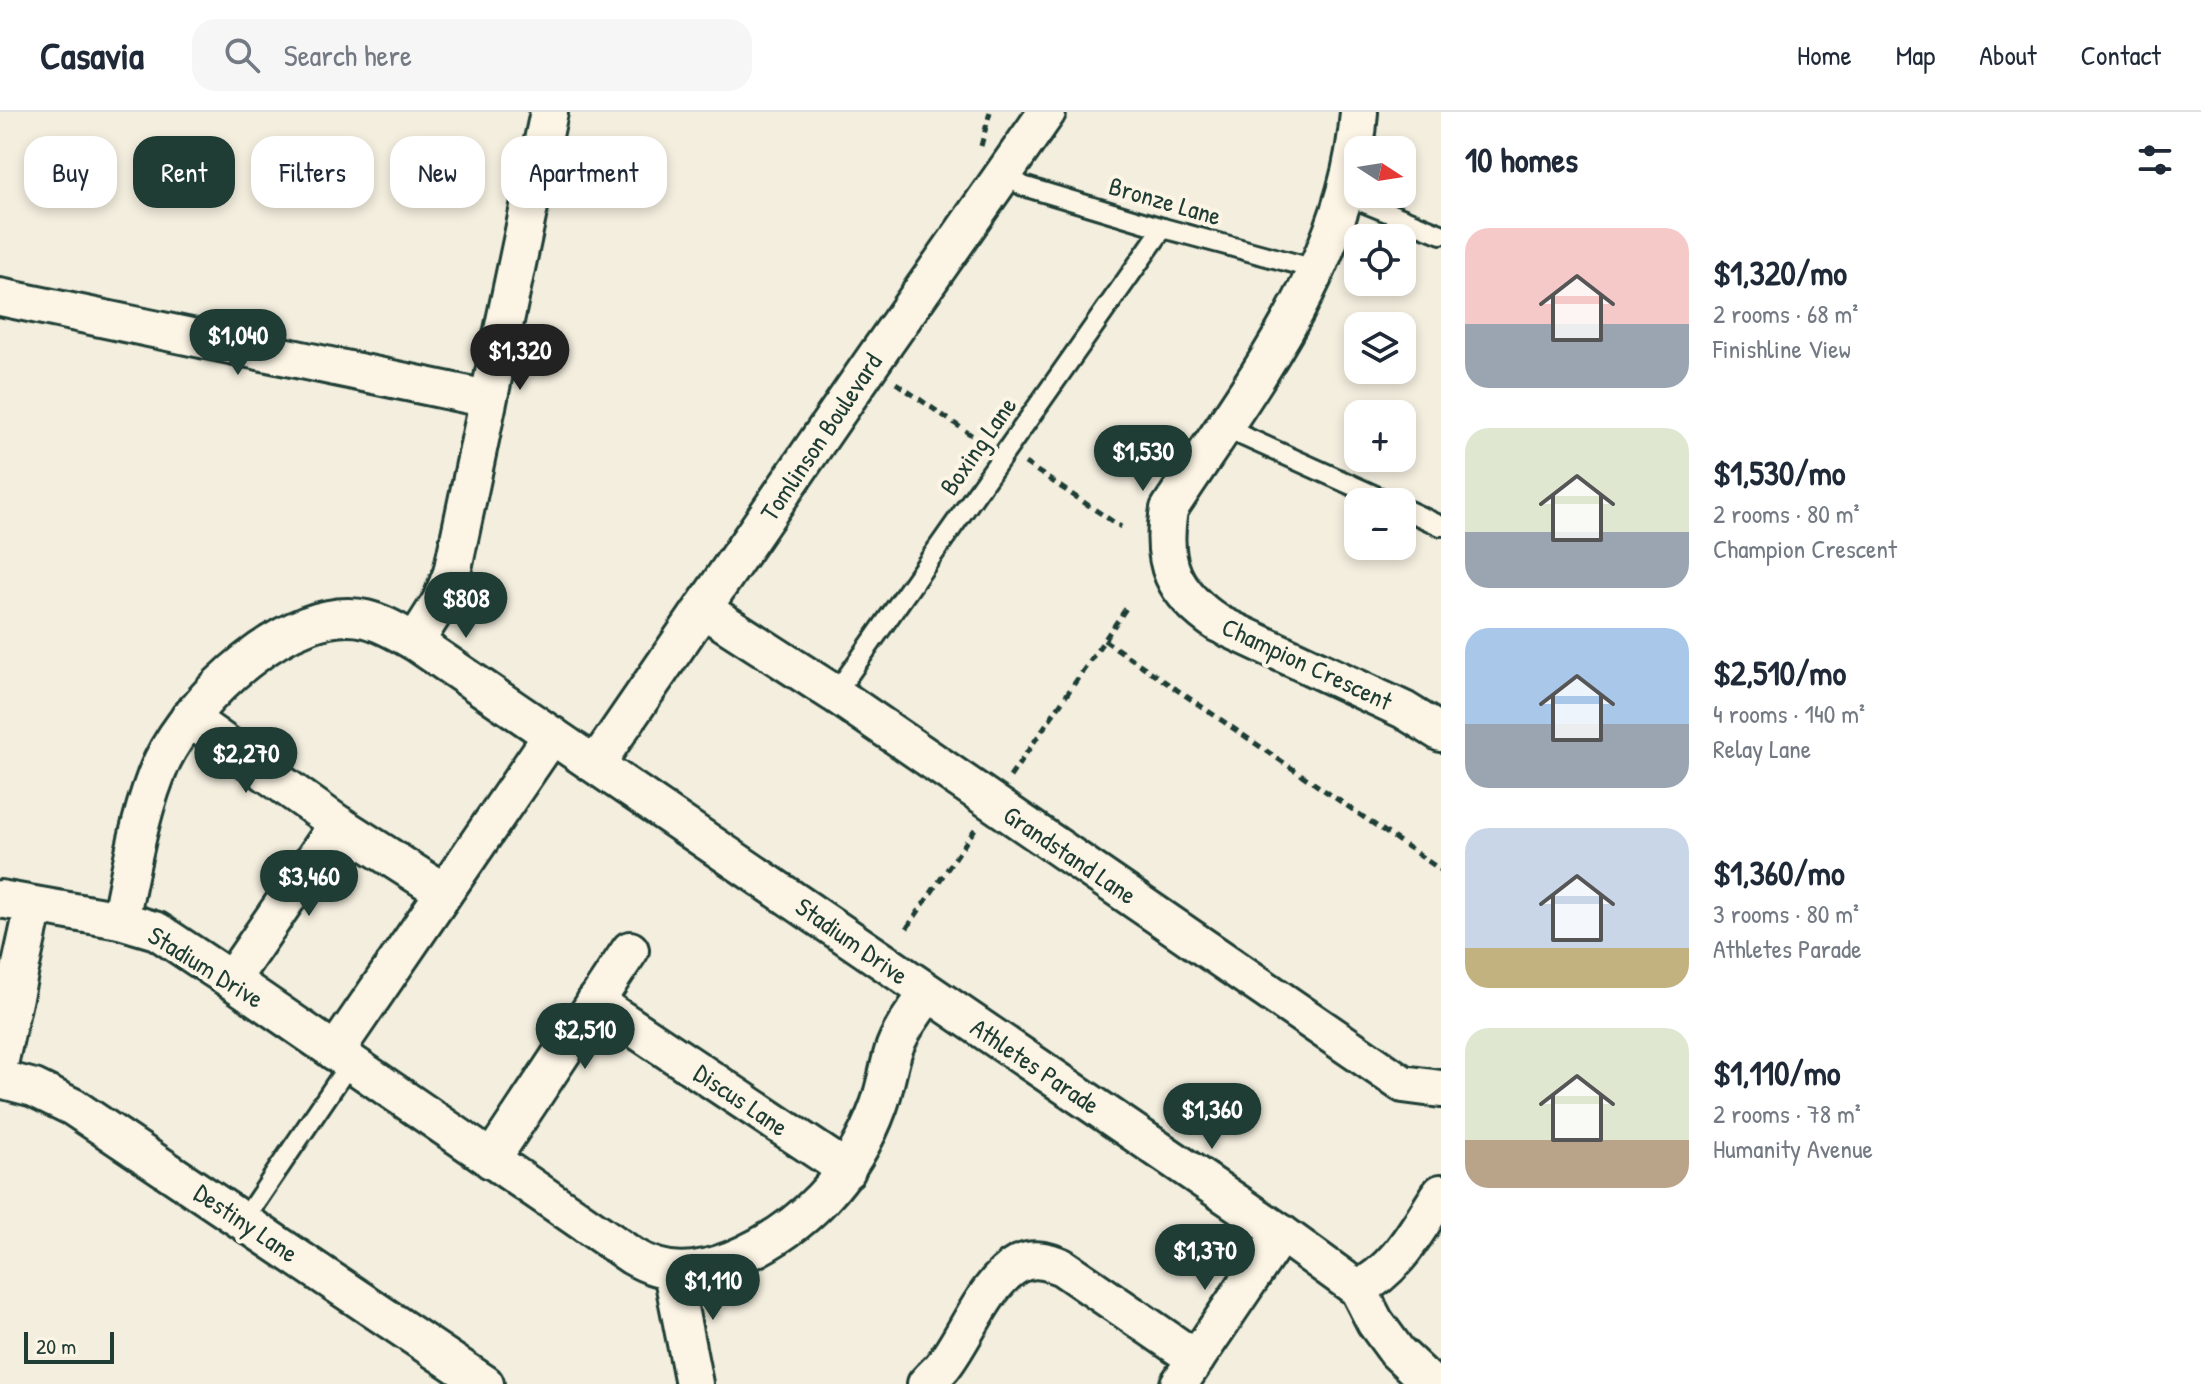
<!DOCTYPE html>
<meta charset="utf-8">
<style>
:root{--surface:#fff;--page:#f6f6f7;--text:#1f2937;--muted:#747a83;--line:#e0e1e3;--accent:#1f3d34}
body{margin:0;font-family:"Patrick Hand",sans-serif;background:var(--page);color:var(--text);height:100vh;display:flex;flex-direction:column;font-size:30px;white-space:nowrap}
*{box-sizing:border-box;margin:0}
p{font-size:26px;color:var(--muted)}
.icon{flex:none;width:44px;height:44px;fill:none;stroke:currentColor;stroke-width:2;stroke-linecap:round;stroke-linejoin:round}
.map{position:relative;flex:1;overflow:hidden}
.sheet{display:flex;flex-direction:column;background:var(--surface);width:760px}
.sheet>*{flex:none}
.guide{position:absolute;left:24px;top:24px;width:760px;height:72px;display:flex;gap:16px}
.needle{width:52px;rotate:102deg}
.fabs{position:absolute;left:1344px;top:24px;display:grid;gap:16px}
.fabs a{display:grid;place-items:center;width:72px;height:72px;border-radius:16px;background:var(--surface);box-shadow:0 4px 12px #0003;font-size:40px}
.scale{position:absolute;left:24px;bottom:20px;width:90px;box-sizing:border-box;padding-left:8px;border:4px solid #1f3d34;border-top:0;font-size:22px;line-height:28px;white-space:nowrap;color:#1f3d34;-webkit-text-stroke:6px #fcf5e5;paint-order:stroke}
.price{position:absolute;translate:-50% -68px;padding:0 18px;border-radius:28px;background:var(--accent);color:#fff;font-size:26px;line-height:52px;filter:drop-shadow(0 2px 4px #0008)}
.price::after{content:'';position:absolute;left:50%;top:48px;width:24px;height:18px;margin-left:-12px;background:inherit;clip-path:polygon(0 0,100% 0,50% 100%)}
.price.active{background:#222;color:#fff}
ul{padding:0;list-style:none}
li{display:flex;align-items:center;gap:24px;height:200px;padding:0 24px}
li span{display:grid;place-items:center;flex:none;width:224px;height:160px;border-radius:24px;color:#555}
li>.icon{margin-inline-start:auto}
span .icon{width:96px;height:96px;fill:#fffc;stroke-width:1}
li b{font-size:34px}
h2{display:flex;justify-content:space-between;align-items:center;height:96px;padding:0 24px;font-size:34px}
.tag{padding:0 28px;border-radius:24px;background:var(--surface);box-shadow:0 4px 12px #0003;font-size:28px;line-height:72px}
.tag.active{background:var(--accent);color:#fff}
header{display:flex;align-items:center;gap:48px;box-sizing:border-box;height:112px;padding:0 40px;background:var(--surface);border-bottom:2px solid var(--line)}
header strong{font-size:38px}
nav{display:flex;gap:44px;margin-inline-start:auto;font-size:28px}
.search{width:560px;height:72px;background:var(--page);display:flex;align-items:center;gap:20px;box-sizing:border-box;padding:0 28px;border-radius:24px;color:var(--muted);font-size:30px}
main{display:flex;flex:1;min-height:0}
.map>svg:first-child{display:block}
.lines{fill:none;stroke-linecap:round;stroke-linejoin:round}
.service-casing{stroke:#1f3d34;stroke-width:24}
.minor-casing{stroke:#1f3d34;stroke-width:42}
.path{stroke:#1f3d34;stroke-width:5;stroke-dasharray:8 6;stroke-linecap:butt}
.service{stroke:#fcf5e5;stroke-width:18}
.minor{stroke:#fcf5e5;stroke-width:36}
.labels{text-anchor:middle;stroke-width:8;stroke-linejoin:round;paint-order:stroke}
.street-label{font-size:26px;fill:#1f3d34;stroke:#fcf5e5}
</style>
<header>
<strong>Casavia</strong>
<div class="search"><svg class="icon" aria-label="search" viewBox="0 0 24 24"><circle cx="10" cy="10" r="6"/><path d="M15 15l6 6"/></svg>Search here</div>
<nav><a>Home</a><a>Map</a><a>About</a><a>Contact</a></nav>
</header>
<main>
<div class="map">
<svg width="1441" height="1272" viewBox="0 0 1441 1272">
<rect width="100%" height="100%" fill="#f3eede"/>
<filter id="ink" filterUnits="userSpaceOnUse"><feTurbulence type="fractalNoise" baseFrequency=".0125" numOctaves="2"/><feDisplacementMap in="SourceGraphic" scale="16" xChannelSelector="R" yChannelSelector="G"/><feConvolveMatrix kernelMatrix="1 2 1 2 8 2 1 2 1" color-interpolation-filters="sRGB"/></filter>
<g filter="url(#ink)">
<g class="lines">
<g class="service-casing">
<g id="service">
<polyline points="1005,62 1023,74 1163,116 1315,157"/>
<polyline points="1345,83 1441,122"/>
<polyline points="1223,315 1389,390"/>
<polyline points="1402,396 1441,414"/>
<polyline points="835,582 1163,116"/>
<polyline points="243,1109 350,951"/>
</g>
</g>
<g class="minor-casing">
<g id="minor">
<path d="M 1359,0 C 1349,151 1248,276 1169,397 C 1160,452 1173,481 1219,512 L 1404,598 L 1441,621"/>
<polyline points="0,185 488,287"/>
<polyline points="703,497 835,582 1403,972 1441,977"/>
<polyline points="415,530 441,489 452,461 549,0"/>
<polyline points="189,606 338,712 444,780"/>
<polyline points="596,652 872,250 1047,0"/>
<path d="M 0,787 L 120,808 L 157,819 L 231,868 L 632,1144 C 666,1164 695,1162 731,1148 C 802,1119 853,1065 879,993 C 885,976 888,957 893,940 C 900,918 915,900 928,881"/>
<path d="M 120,808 C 131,756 140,698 162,649 C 191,588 291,490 366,507 C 383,511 399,521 415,530 L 1281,1121 L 1358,1177 L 1375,1210 L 1397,1240 L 1431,1272"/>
<polyline points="231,868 338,712"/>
<polyline points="595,890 847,1058"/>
<polyline points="335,940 552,623"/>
<polyline points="0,948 34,794"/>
<polyline points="0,967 34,976 73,995 485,1272"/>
<polyline points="491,1048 630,838"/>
<polyline points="672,1160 694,1272"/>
<path d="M 1358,1177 C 1398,1157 1417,1117 1441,1081"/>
<path d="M 926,1272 C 931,1266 938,1260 943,1254 C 966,1225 986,1169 1019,1152 C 1034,1145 1048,1149 1062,1155 L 1196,1247"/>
<polyline points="1179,1272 1281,1121"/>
</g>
</g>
<g class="path">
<polyline points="981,34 990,0"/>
<polyline points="896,271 983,331"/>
<polyline points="1025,351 1121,415"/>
<polyline points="1104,528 1441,758"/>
<polyline points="1010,665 1127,495"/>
<polyline points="907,816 975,717"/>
</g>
<use href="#service" class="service"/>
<use href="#minor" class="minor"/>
</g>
</g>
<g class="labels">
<g class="street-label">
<text transform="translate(1165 89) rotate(16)" y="9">Bronze Lane</text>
<text transform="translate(821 325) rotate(-56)" y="9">Tomlinson Boulevard</text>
<text transform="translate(978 334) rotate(-55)" y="9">Boxing Lane</text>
<text transform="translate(1307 552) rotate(25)" y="9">Champion Crescent</text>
<text transform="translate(1070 743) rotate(34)" y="9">Grandstand Lane</text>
<text transform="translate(852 829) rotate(35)" y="9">Stadium Drive</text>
<text transform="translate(206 855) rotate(32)" y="9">Stadium Drive</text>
<text transform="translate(1035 954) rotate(34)" y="9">Athletes Parade</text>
<text transform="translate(741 988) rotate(34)" y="9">Discus Lane</text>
<text transform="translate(246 1111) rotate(34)" y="9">Destiny Lane</text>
</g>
</g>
</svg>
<div class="fabs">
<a><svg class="needle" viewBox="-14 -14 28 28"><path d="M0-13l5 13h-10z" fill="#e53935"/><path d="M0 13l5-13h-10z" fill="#747a83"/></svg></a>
<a><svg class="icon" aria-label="locate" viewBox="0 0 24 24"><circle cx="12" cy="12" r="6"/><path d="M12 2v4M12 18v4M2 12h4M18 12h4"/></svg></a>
<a><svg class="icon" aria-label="layers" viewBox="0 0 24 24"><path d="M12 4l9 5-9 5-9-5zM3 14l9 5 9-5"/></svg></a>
<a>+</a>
<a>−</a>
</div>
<div class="scale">20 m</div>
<b class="price" style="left:238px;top:265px">$1,040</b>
<b class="price active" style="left:520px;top:280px">$1,320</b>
<b class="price" style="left:1143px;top:381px">$1,530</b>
<b class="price" style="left:466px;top:528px">$808</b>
<b class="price" style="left:246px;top:683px">$2,270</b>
<b class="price" style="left:309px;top:806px">$3,460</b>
<b class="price" style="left:585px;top:959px">$2,510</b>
<b class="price" style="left:1212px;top:1039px">$1,360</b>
<b class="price" style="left:1205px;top:1180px">$1,370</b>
<b class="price" style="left:713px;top:1210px">$1,110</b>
<div class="guide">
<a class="tag">Buy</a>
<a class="tag active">Rent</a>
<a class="tag">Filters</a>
<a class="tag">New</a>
<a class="tag">Apartment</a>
</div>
</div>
<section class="sheet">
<h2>10 homes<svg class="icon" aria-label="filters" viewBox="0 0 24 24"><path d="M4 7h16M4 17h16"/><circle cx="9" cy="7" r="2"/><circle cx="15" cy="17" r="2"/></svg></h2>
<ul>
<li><span style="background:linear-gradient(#f6c9c9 60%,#9aa5b1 0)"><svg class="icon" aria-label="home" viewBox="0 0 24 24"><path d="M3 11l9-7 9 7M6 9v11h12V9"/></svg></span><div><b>$1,320/mo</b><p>2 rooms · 68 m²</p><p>Finishline View</p></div></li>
<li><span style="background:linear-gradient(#dfe7d0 65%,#9aa5b1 0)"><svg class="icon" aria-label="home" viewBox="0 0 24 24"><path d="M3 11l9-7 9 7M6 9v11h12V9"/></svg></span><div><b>$1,530/mo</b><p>2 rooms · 80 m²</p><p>Champion Crescent</p></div></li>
<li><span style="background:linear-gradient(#a9c7e8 60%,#9aa5b1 0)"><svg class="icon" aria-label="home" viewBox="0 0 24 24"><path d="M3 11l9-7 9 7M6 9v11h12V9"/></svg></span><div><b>$2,510/mo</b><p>4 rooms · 140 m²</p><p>Relay Lane</p></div></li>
<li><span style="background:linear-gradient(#c9d6e8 75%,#c2b280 0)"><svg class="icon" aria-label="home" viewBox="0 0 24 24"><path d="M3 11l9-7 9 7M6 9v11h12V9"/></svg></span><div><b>$1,360/mo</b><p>3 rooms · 80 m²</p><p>Athletes Parade</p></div></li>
<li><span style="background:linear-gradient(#dfe7d0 70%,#b9a48a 0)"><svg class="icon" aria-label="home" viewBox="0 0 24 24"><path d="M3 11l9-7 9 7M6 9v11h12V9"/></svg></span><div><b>$1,110/mo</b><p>2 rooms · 78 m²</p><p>Humanity Avenue</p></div></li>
</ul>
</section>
</main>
